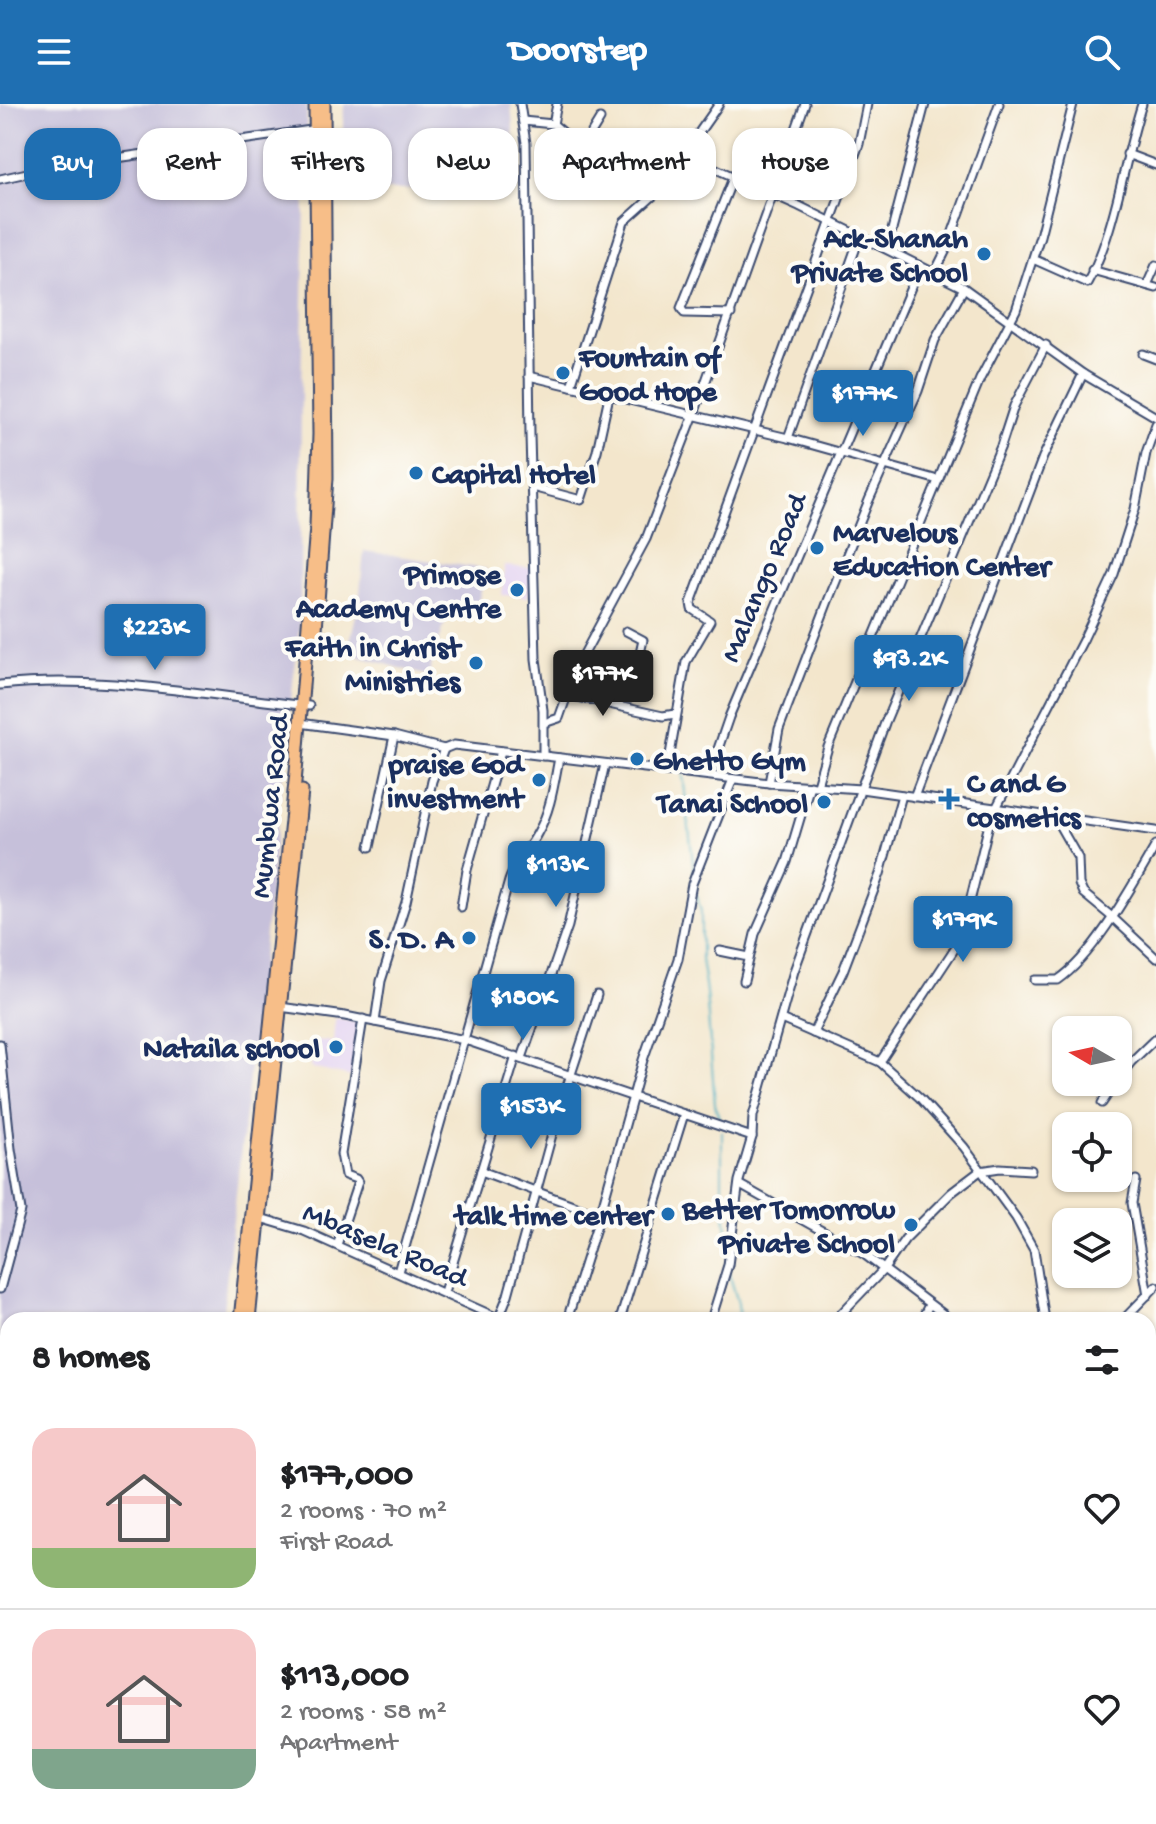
<!DOCTYPE html>
<meta charset="utf-8">
<style>
:root{--surface:#fff;--page:#f2f2f2;--text:#202124;--muted:#757577;--line:#e0e0e0;--accent:#1f6fb2}
body{margin:0;font-family:"Gochi Hand",sans-serif;background:var(--page);color:var(--text);height:100vh;display:flex;flex-direction:column;font-size:30px;white-space:nowrap}
*{box-sizing:border-box;margin:0}
p{font-size:26px;color:var(--muted)}
.icon{flex:none;width:44px;height:44px;fill:none;stroke:currentColor;stroke-width:2;stroke-linecap:round;stroke-linejoin:round}
.map{position:relative;flex:1;overflow:hidden}
.side{position:absolute;left:0px;top:1208px;width:1156px;height:512px;display:flex;flex-direction:column;background:var(--surface);border-radius:24px 24px 0 0;box-shadow:0 2px 6px #0004}
.side>*{flex:none}
.guide{position:absolute;left:24px;top:24px;width:1108px;height:72px;display:flex;gap:16px}
.needle{width:52px;rotate:279deg}
.controls{position:absolute;left:1052px;top:912px;display:grid;gap:16px}
.controls a{display:grid;place-items:center;width:80px;height:80px;border-radius:16px;background:var(--surface);box-shadow:0 2px 6px #0004;font-size:40px}
.price{position:absolute;translate:-50% -68px;padding:0 18px;border-radius:8px;background:var(--accent);color:#fff;font-size:26px;line-height:52px;filter:drop-shadow(0 2px 4px #0008)}
.price::after{content:'';position:absolute;left:50%;top:48px;width:24px;height:18px;margin-left:-12px;background:inherit;clip-path:polygon(0 0,100% 0,50% 100%)}
.price.selected{background:#222;color:#fff}
ul{padding:0;list-style:none}
li{display:flex;align-items:center;gap:24px;height:200px;padding:0 32px}
li+li{border-top:2px solid var(--line)}
li span{display:grid;place-items:center;flex:none;width:224px;height:160px;border-radius:24px;color:#555}
li>.icon{margin-inline-start:auto}
span .icon{width:96px;height:96px;fill:#fffc;stroke-width:1}
li b{font-size:34px}
h2{display:flex;justify-content:space-between;align-items:center;height:96px;padding:0 32px;font-size:34px}
.tag{padding:0 28px;border-radius:24px;background:var(--surface);box-shadow:0 2px 6px #0004;font-size:28px;line-height:72px}
.tag.selected{background:var(--accent);color:#fff}
header{display:flex;justify-content:space-between;align-items:center;height:104px;padding:0 32px;background:var(--accent);color:#fff;font-size:36px;font-weight:700}
.map>svg:first-child{display:block}
.built{fill:#e3d3f2}
.industrial{fill:#c6c0da}
.lines{fill:none;stroke-linecap:round;stroke-linejoin:round}
.stream{stroke:#41acc0;stroke-width:2}
.minor-casing{stroke:#3b4a6e;stroke-width:11}
.tertiary-casing{stroke:#3b4a6e;stroke-width:13}
.primary-casing{stroke:#3b4a6e;stroke-width:15}
.minor{stroke:#fff;stroke-width:7}
.tertiary{stroke:#fff;stroke-width:9}
.primary{stroke:#f7be88;stroke-width:11}
.poi-dot{fill:#1f6fb2;stroke:#fdfcf7;stroke-width:3}
.labels{text-anchor:middle;stroke-width:8;stroke-linejoin:round;paint-order:stroke}
.poi-label{font-size:30px;font-weight:bold;fill:#1b2f5e;stroke:#fdfcf7;text-anchor:end}
.street-label{font-size:30px;fill:#1b2f5e;stroke:#fdfcf7}
</style>
<header><svg class="icon" aria-label="menu" viewBox="0 0 24 24"><path d="M4 6h16M4 12h16M4 18h16"/></svg>Doorstep<svg class="icon" aria-label="search" viewBox="0 0 24 24"><circle cx="10" cy="10" r="6"/><path d="M15 15l6 6"/></svg></header>
<div class="map">
<svg width="1156" height="1720" viewBox="0 0 1156 1720">
<rect width="100%" height="100%" fill="#fdfcf7"/>
<filter id="ink" filterUnits="userSpaceOnUse"><feTurbulence type="fractalNoise" baseFrequency=".0125" numOctaves="2"/><feDisplacementMap in="SourceGraphic" scale="16" xChannelSelector="R" yChannelSelector="G"/><feConvolveMatrix kernelMatrix="1 2 1 2 8 2 1 2 1" color-interpolation-filters="sRGB"/></filter>
<filter id="wash" filterUnits="userSpaceOnUse"><feTurbulence type="fractalNoise" baseFrequency=".006" numOctaves="4" result="noise"/><feDisplacementMap in="SourceGraphic" scale="32" xChannelSelector="R" yChannelSelector="G"/><feGaussianBlur stdDeviation="1.8" result="paint"/><feColorMatrix in="noise" values="0 0 0 0 0 0 0 0 0 0 0 0 0 0 0 0 0 1.4 0 .05"/><feComposite in="paint" operator="in"/></filter>
<g filter="url(#wash)">
<rect width="100%" height="100%" fill="#f3e6cc"/>
<g class="built">
<polygon points="505,462 531,464 528,493 502,491"/>
<polygon points="335,914 361,918 352,973 311,964 316,936 333,938"/>
</g>
<g class="industrial">
<polygon points="0,0 307,0 301,292 300,516 222,1216 8,1216 8,1712 135,1712 133,1720 0,1720"/>
<polygon points="344,0 511,0 518,84 340,87"/>
<polygon points="364,447 487,465 473,517 447,513 428,572 347,549 359,499"/>
</g>
<g class="lines">
<g class="stream">
<polyline points="683,671 694,768"/>
<polyline points="695,786 701,807 701,855 706,888 715,1000 721,1021"/>
<polyline points="722,1027 722,1081 728,1136"/>
<polyline points="728,1166 738,1199 739,1216"/>
</g>
</g>
</g>
<g filter="url(#ink)">
<g class="lines">
<g class="minor-casing">
<g id="minor">
<polyline points="520,0 526,39 530,331 536,555 543,606 543,652"/>
<polyline points="523,17 553,20 608,66 653,92"/>
<polyline points="553,20 557,0"/>
<polyline points="583,43 600,15"/>
<polyline points="1127,50 1156,61"/>
<polyline points="685,51 799,102 920,162 729,613 709,671"/>
<polyline points="0,75 54,63 318,25"/>
<polyline points="887,145 925,0"/>
<path d="M 1033,155 L 1087,179 C 1115,130 1124,55 1142,0"/>
<polyline points="920,162 964,184 1083,270 1156,313"/>
<polyline points="1092,166 1156,184"/>
<polyline points="934,170 947,144 999,0"/>
<polyline points="1147,181 1156,161"/>
<polyline points="731,210 684,209 681,204 733,74"/>
<polyline points="1143,250 1156,255"/>
<polyline points="529,272 788,334 938,376"/>
<polyline points="571,282 624,118 653,92 668,73 719,0"/>
<polyline points="788,334 860,132"/>
<polyline points="532,383 581,396 597,347 609,292"/>
<path d="M 0,581 C 103,570 207,592 309,602"/>
<polyline points="568,591 663,612 675,610"/>
<polyline points="616,601 626,566 639,554 643,536 626,527"/>
<polyline points="300,619 394,632 444,645 454,641 769,679 861,685 1156,727"/>
<polyline points="544,619 559,614 577,563 646,435 693,313 805,0"/>
<polyline points="667,668 686,558 710,517 692,505 691,499 859,40 867,0"/>
<polyline points="769,679 779,625 828,497 869,396 918,287 935,236 964,184"/>
<polyline points="817,681 828,643 980,275 1016,206 1040,132 1073,0"/>
<polyline points="914,693 1043,353 1083,270"/>
<polyline points="1054,712 1078,754 1079,780 1083,789 1112,813 1156,854"/>
<polyline points="370,743 394,632"/>
<polyline points="461,803 467,766 501,647"/>
<polyline points="720,847 749,853"/>
<path d="M 1035,876 L 1058,876 C 1095,851 1133,780 1156,741"/>
<polyline points="744,877 755,830 787,758 810,681"/>
<polyline points="280,903 345,912 465,936 752,1033"/>
<polyline points="781,915 880,958 955,844 964,822 990,716 1083,536 1114,470 1135,405 1146,349 1156,320"/>
<polyline points="375,918 381,877 406,798 432,677 444,645"/>
<polyline points="813,929 843,867 880,770 902,691"/>
<polyline points="0,940 11,1045 21,1107 0,1185"/>
<polyline points="522,954 568,822 605,660"/>
<polyline points="880,958 920,994 964,1043 1016,1114 1034,1146 1045,1216"/>
<polyline points="1118,975 1131,958 1156,934"/>
<polyline points="1102,999 1116,978"/>
<polyline points="481,1067 600,1111"/>
<polyline points="1136,1076 1132,1099 1148,1191"/>
<polyline points="740,1081 865,1151 951,1216"/>
<polyline points="257,1113 304,1127 500,1215"/>
<polyline points="337,1141 358,1078 356,1075 345,1071 341,1050 363,915"/>
<path d="M 398,1168 L 509,777 C 515,758 529,746 538,728 C 551,706 554,679 559,654"/>
<polyline points="444,1188 516,952"/>
<polyline points="498,1216 508,1191 556,1016 597,891"/>
<polyline points="567,1216 600,1111 643,956 678,855 692,780 733,675"/>
<polyline points="620,1216 684,1010"/>
<polyline points="711,1216 728,1161 739,1077 752,1033 753,1012 794,867 885,619 1001,342 1014,302 1046,241"/>
<polyline points="835,1216 884,1165 905,1135 951,1089 980,1067 1000,1064 1031,1066"/>
<polyline points="921,1216 929,1201"/>
<polyline points="1123,1216 1156,1182"/>
<polyline points="1148,1329 1156,1333"/>
<polyline points="1148,1458 1156,1450"/>
<polyline points="1148,1525 1156,1528"/>
<polyline points="1148,1644 1156,1636"/>
<polyline points="783,1712 784,1720"/>
<polyline points="1132,1712 1136,1720"/>
<polyline points="296,1720 297,1712"/>
<polyline points="412,1720 413,1712"/>
<polyline points="496,1720 497,1712"/>
<polyline points="559,1720 559,1712"/>
<polyline points="619,1720 620,1712"/>
<polyline points="676,1720 677,1712"/>
<polyline points="1021,1720 1025,1712"/>
</g>
</g>
<g class="tertiary-casing">
<polyline id="tertiary" points="0,1578 8,1580"/>
</g>
<g class="primary-casing">
<g id="primary">
<polyline points="315,539 327,374 324,0"/>
<polyline points="240,1216 296,668 316,423 319,330 315,0"/>
<polyline points="249,1216 302,687"/>
<polyline points="163,1720 165,1712"/>
<polyline points="174,1720 176,1712"/>
</g>
</g>
<use href="#minor" class="minor"/>
<use href="#tertiary" class="tertiary"/>
<use href="#primary" class="primary"/>
</g>
</g>
<g class="poi-dot">
<circle cx="984" cy="150" r="8"/>
<circle cx="563" cy="269" r="8"/>
<circle cx="416" cy="369" r="8"/>
<circle cx="817" cy="444" r="8"/>
<circle cx="517" cy="486" r="8"/>
<circle cx="476" cy="559" r="8"/>
<circle cx="637" cy="655" r="8"/>
<circle cx="539" cy="676" r="8"/>
<path d="M945 683h8v8h8v8h-8v8h-8v-8h-8v-8h8z"/>
<circle cx="824" cy="698" r="8"/>
<circle cx="469" cy="834" r="8"/>
<circle cx="336" cy="943" r="8"/>
<circle cx="668" cy="1110" r="8"/>
<circle cx="911" cy="1121" r="8"/>
</g>
<g class="labels">
<g class="poi-label">
<text x="968" y="143">Ack-Shanah<tspan x="968" dy="34">Private School</tspan></text>
<text x="579" y="262" text-anchor="start">Fountain of<tspan x="579" dy="34">Good Hope</tspan></text>
<text x="432" y="379" text-anchor="start">Capital Hotel</text>
<text x="833" y="437" text-anchor="start">Marvelous<tspan x="833" dy="34">Education Center</tspan></text>
<text x="501" y="479">Primose<tspan x="501" dy="34">Academy Centre</tspan></text>
<text x="460" y="552">Faith in Christ<tspan x="460" dy="34">Ministries</tspan></text>
<text x="653" y="665" text-anchor="start">Ghetto Gym</text>
<text x="523" y="669">praise God<tspan x="523" dy="34">investment</tspan></text>
<text x="967" y="688" text-anchor="start">C and G<tspan x="967" dy="34">cosmetics</tspan></text>
<text x="808" y="708">Tanai School</text>
<text x="453" y="844">S. D. A</text>
<text x="320" y="953">Nataila school</text>
<text x="895" y="1114">Better Tomorrow<tspan x="895" dy="34">Private School</tspan></text>
<text x="652" y="1120">talk time center</text>
</g>
<g class="street-label">
<text transform="translate(762 473) rotate(-67)" y="10">Malango Road</text>
<text transform="translate(268 702) rotate(-84)" y="10">Mumbwa Road</text>
<text transform="translate(386 1139) rotate(23)" y="10">Mbasela Road</text>
</g>
</g>
</svg>
<div class="controls">
<a><svg class="needle" viewBox="-14 -14 28 28"><path d="M0-13l5 13h-10z" fill="#e53935"/><path d="M0 13l5-13h-10z" fill="#757577"/></svg></a>
<a><svg class="icon" aria-label="locate" viewBox="0 0 24 24"><circle cx="12" cy="12" r="6"/><path d="M12 2v4M12 18v4M2 12h4M18 12h4"/></svg></a>
<a><svg class="icon" aria-label="layers" viewBox="0 0 24 24"><path d="M12 4l9 5-9 5-9-5zM3 14l9 5 9-5"/></svg></a>
</div>
<b class="price" style="left:863px;top:334px">$177K</b>
<b class="price" style="left:155px;top:568px">$223K</b>
<b class="price" style="left:909px;top:599px">$93.2K</b>
<b class="price selected" style="left:603px;top:614px">$177K</b>
<b class="price" style="left:556px;top:805px">$113K</b>
<b class="price" style="left:963px;top:860px">$179K</b>
<b class="price" style="left:523px;top:938px">$180K</b>
<b class="price" style="left:531px;top:1047px">$153K</b>
<div class="guide">
<a class="tag selected">Buy</a>
<a class="tag">Rent</a>
<a class="tag">Filters</a>
<a class="tag">New</a>
<a class="tag">Apartment</a>
<a class="tag">House</a>
</div>
<section class="side">
<h2>8 homes<svg class="icon" aria-label="filters" viewBox="0 0 24 24"><path d="M4 7h16M4 17h16"/><circle cx="9" cy="7" r="2"/><circle cx="15" cy="17" r="2"/></svg></h2>
<ul>
<li><span style="background:linear-gradient(#f6c9c9 75%,#8fb573 0)"><svg class="icon" aria-label="home" viewBox="0 0 24 24"><path d="M3 11l9-7 9 7M6 9v11h12V9"/></svg></span><div><b>$177,000</b><p>2 rooms · 70 m²</p><p>First Road</p></div><svg class="icon" aria-label="heart" viewBox="0 0 24 24"><path d="M12 20l-8-8c-3-5 5-10 8-4 3-6 11-1 8 4z"/></svg></li>
<li><span style="background:linear-gradient(#f6c9c9 75%,#7fa58c 0)"><svg class="icon" aria-label="home" viewBox="0 0 24 24"><path d="M3 11l9-7 9 7M6 9v11h12V9"/></svg></span><div><b>$113,000</b><p>2 rooms · 58 m²</p><p>Apartment</p></div><svg class="icon" aria-label="heart" viewBox="0 0 24 24"><path d="M12 20l-8-8c-3-5 5-10 8-4 3-6 11-1 8 4z"/></svg></li>
</ul>
</section>
</div>
